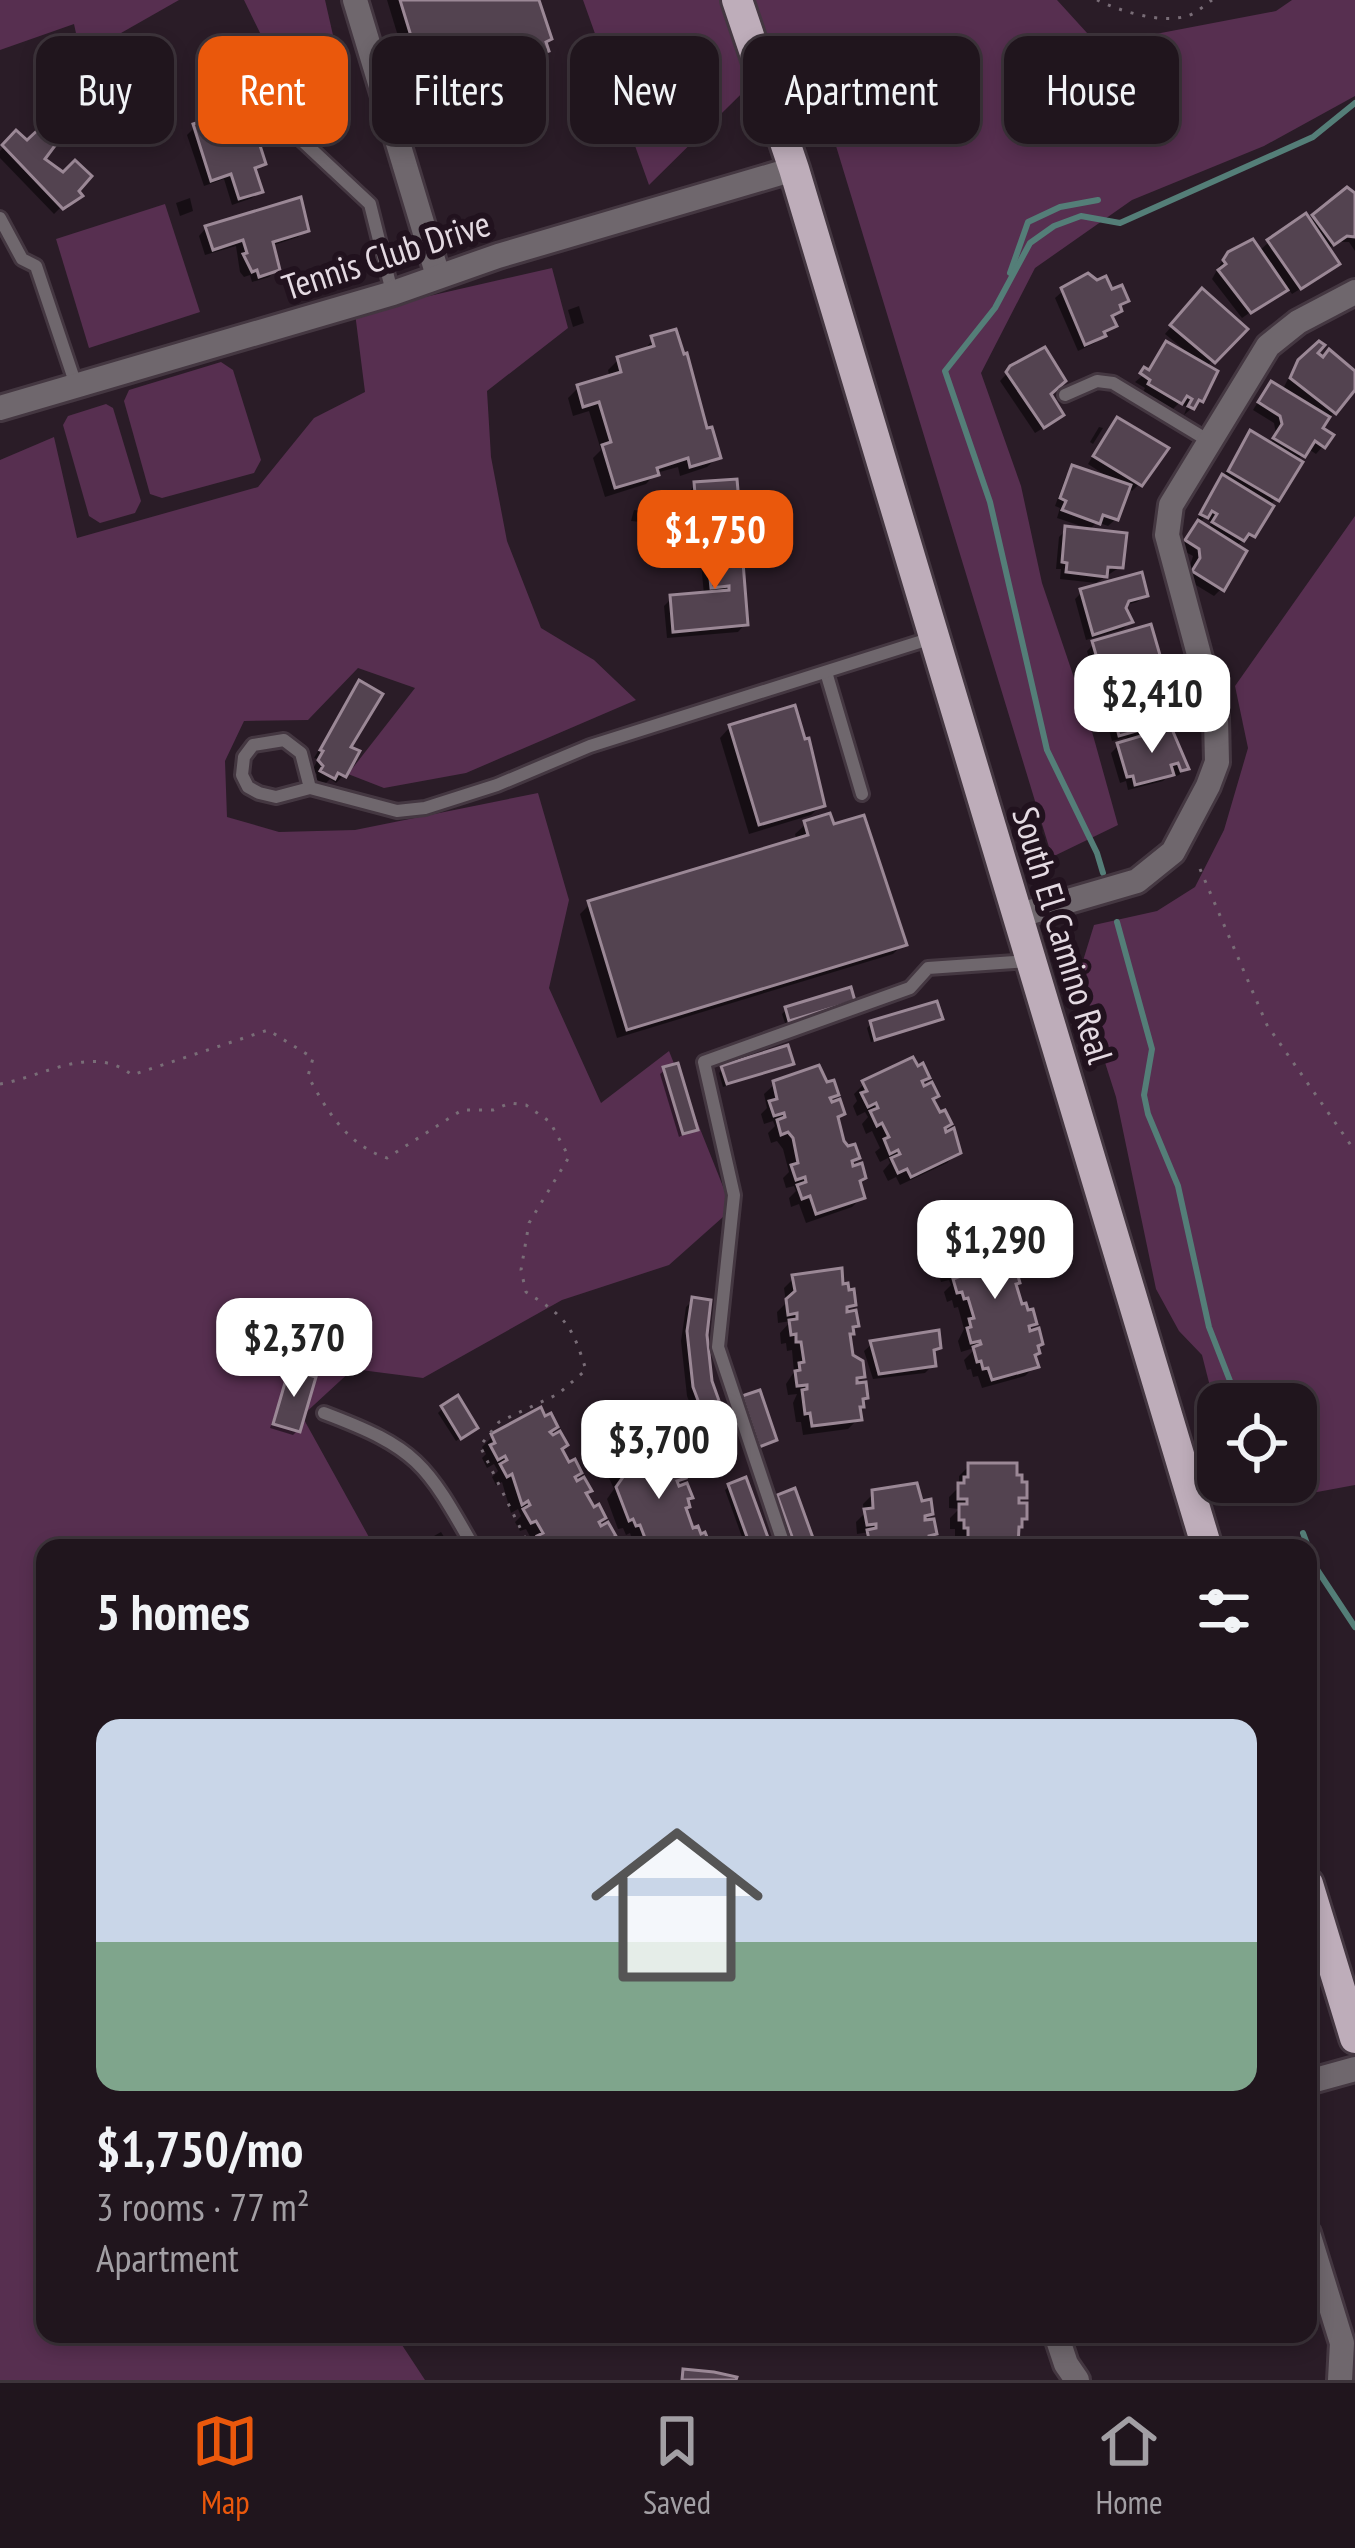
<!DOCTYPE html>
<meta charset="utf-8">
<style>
:root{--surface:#20151d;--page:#2d222a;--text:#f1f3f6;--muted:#a29fa4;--line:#3d343b;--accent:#ea580c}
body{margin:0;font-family:"PT Sans Narrow",sans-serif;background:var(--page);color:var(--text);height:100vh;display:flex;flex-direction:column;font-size:45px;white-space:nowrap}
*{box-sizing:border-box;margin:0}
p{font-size:39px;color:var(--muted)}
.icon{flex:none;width:66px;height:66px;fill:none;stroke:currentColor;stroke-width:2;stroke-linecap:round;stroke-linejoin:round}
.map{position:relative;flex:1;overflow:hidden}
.side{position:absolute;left:36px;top:1539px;width:1281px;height:804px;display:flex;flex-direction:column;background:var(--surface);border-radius:24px;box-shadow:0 6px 18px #0003,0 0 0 3px var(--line)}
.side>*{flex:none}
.guide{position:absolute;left:36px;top:36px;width:1284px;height:108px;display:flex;gap:24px}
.buttons{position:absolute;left:1197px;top:1383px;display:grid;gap:24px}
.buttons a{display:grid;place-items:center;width:120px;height:120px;border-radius:24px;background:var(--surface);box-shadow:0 6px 18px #0003,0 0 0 3px var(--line);font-size:60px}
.price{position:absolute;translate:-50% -102px;padding:0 27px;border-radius:24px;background:#fff;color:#222;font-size:39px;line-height:78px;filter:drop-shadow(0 3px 6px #0008)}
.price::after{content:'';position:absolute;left:50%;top:72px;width:36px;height:27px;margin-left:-18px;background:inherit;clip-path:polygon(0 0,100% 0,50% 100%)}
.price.selected{background:var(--accent);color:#fff}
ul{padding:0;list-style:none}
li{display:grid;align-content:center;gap:24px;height:636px;padding:0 60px}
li+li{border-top:3px solid var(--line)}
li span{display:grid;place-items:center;height:372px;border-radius:24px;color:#555}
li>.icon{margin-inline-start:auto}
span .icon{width:216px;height:216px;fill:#fffc;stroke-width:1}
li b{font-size:51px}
h2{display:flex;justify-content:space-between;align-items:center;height:144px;padding:0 60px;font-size:51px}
.pill{padding:0 42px;border-radius:24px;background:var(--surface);box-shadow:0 6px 18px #0003,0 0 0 3px var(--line);font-size:42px;line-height:108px}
.pill.selected{background:var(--accent);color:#fff}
.dock{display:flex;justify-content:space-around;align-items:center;height:168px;border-top:3px solid var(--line);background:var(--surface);font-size:33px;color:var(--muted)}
.dock a{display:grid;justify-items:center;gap:6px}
.dock .selected{color:var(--accent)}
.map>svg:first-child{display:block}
.green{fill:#572f50}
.shadow{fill:#0007;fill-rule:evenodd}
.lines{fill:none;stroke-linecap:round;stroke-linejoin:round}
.stream{stroke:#547e78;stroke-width:6}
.building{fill:#534350;stroke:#9b8896;stroke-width:3}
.lane-casing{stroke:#443741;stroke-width:18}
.street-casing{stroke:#443741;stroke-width:30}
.primary-casing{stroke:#443741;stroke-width:36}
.path{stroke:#796d77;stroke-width:3;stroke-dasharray:3 9;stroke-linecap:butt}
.lane{stroke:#6f676d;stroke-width:12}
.street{stroke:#6f676d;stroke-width:24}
.primary{stroke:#beadba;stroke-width:30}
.labels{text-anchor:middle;stroke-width:12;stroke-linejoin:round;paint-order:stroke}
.street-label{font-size:36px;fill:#e4dae2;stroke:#21121e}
</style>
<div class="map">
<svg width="1355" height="2380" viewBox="0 0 1355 2380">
<rect width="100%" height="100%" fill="#2a1c27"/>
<g class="green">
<polygon points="0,0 179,0 121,33 152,135 97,131 74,24 0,50"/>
<polygon points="244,0 325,0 335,44 277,68"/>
<polygon points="583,0 1057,0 1098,45 1276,11 1292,0 1355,0 1355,96 1264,146 1132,200 1035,268 981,373 1021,486 1042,583 1091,728 1118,825 1052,857 802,34 649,185"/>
<polygon points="165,204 200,312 89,348 56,239"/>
<polygon points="552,268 568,328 487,391 491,457 507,541 541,628 594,660 636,700 466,773 384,788 348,774 415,688 358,668 308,720 244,721 225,761 227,817 279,832 355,830 538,793 569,900 549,988 601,1103 669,1051 732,1209 669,1265 562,1300 423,1378 353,1369 302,1416 375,1548 45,1548 45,2334 407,2334 402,2345 425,2380 0,2380 0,460 54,437 77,538 258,487 314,418 365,392 355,313"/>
<polygon points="221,362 233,370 261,460 254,473 162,498 150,494 124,401 129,390"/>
<polygon points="106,404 113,408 141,501 135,513 100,523 89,516 63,425 68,416"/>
<polygon points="1355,516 1355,1485 1274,1500 1246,1500 1239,1482 1296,1482 1296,1404 1218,1404 1218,1418 1202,1355 1179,1331 1156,1289 1116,1097 1094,1028 1082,964 1094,925 1157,911 1195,887 1224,830 1248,748 1235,686"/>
</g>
<g class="shadow">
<polygon points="387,0 536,0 545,50 535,61 424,96 415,92"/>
<polygon points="45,98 57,115 46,123 43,118 48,114 39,102"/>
<polygon points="195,127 263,163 253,173 259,191 252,198 232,205 224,179 204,186 187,135"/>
<polygon points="16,134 79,196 67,209 63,205 54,214 0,158 0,151"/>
<polygon points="190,198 193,211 180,216 176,203"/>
<polygon points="1355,198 1355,251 1349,242 1337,242 1326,250 1329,271 1292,294 1287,287 1242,318 1212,279 1221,263 1230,254 1258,252 1269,242"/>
<polygon points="206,228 306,230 298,237 271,246 277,269 269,277 252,282 250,275 244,277 240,272 236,246 205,255 199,236"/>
<polygon points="1063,291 1110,293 1125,301 1110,319 1113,325 1095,343 1078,351 1055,298"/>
<polygon points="1195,299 1244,329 1206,367 1214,372 1200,401 1184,415 1187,407 1179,403 1173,409 1143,392 1145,388 1135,382 1147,372 1166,344 1186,356 1188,353 1165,334"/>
<polygon points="579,306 584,323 573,327 568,310"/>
<polygon points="653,339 718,457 707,467 680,476 678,467 656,473 646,484 605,497 593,458 601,450 589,411 573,416 568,398 578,388 610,378 608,370 618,360 643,352"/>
<path d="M 1319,345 L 1314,354 L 1334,412 L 1319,429 L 1323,446 L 1316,454 L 1307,448 L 1297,461 L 1253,535 L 1235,546 L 1221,589 L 1214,596 L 1186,579 L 1193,556 L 1180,549 L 1244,441 L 1251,434 L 1269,445 L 1276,434 L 1274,423 L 1253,410 L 1264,392 L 1271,384 L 1282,391 L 1292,371 ZM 1204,518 L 1212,522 L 1208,529 L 1199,523 Z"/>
<polygon points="1012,368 1047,394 1053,422 1035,433 1000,381"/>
<polygon points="1099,427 1103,428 1093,444 1090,442"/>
<polygon points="1110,428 1139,484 1132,491 1127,488 1116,519 1108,526 1097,522 1090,529 1057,518 1060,508 1055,506 1066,476 1073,468 1111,479 1088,464"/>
<polygon points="695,485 738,525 730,532 692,536 688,493"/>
<polygon points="634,510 644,511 641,522 631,521"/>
<polygon points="1067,529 1120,567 1096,583 1060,579 1061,569 1056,569 1059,537"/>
<polygon points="738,540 745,624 738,632 667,638 664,606 672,598 704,595 700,551 708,543"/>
<polygon points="1082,592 1145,595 1137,602 1122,606 1130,622 1123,629 1086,640 1075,599"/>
<polygon points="1094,644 1152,659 1156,669 1142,679 1152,704 1176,718 1161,733 1186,768 1179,775 1174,777 1172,772 1163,781 1128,790 1126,781 1120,783 1111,753 1127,737 1112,741 1101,700 1115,686 1098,691 1087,651"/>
<polygon points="359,684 344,775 336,783 330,779 325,784 315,779 317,775 313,769 318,759 314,758"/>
<polygon points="730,727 822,805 811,815 749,834 720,738"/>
<polygon points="806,824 903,944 893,954 617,1038 580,914 590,904 797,841 795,834"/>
<polygon points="852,1000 785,1023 782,1014 786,1010"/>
<polygon points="939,1018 871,1042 867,1028 871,1024"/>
<polygon points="791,1063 723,1087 719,1073 723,1068"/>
<polygon points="665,1070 694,1129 679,1137 660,1074"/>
<polygon points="927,1077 920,1084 958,1152 947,1163 900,1185 896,1177 888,1181 883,1171 890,1163 888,1158 880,1162 875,1152 880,1148 872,1131 866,1134 862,1124 868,1117 865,1112 857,1116 853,1106 857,1101 854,1094 864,1084"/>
<polygon points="775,1084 835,1094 828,1101 842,1113 835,1120 846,1150 857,1158 850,1165 862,1197 852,1207 806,1223 799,1204 791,1207 789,1198 796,1191 794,1186 786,1188 783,1178 789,1172 783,1149 777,1141 771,1143 768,1133 775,1126 773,1121 764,1124 761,1114 767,1108 764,1094"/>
<polygon points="999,1237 1014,1253 1006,1261 1015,1278 1013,1286 1019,1308 1034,1323 1027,1330 1036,1347 1035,1366 1025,1376 982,1388 978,1376 973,1377 971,1369 967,1370 964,1360 977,1347 961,1352 958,1341 964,1329 958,1307 954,1308 952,1300 947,1302 944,1292 951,1285 949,1280 941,1282 938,1271 946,1262 942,1249 952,1239"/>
<polygon points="794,1278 841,1287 853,1304 841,1316 856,1325 847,1337 850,1357 865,1366 861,1366 862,1376 851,1387 860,1401 859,1418 848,1429 803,1435 801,1422 796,1422 793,1403 797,1394 788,1395 786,1384 794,1372 792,1350 787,1351 786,1343 781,1344 780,1333 791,1321 778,1323 777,1312 786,1303 784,1288"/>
<polygon points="693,1300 704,1335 709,1382 729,1439 708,1451 687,1396 681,1341 686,1307"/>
<polygon points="872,1344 938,1347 931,1354 933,1365 925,1373 873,1379 864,1351"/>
<polygon points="290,1372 297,1431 293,1435 270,1428"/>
<polygon points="443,1408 470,1432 456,1441 438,1413"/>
<polygon points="548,1433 559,1450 612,1547 530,1548 534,1544 526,1529 520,1531 515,1522 521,1516 518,1509 511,1513 502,1482 496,1485 492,1477 498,1471 494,1464 487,1468 482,1458 486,1454 482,1447 493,1436"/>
<polygon points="667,1463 682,1477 675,1484 685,1501 683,1509 692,1532 707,1546 705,1548 635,1548 630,1533 626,1535 623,1528 618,1529 607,1499 614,1489 609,1478 620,1468"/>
<polygon points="969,1466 1014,1478 1024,1497 1015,1506 1024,1518 1016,1529 1015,1548 959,1548 959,1537 955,1537 955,1529 950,1529 950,1518 959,1509 949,1508 949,1497 959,1487 959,1476"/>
<polygon points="730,1486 767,1542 763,1547 746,1548 725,1490"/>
<polygon points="874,1493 920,1504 930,1513 919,1524 934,1533 925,1542 926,1548 859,1548 858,1543 869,1532 857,1534 856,1522 864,1514 863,1504"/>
<polygon points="779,1497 810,1538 805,1542 791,1547 774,1502"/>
<polygon points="441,1532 451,1548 420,1548 427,1540"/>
</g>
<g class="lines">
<g class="stream">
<polyline points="1010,273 1028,222 1060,207 1098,200"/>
<polyline points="1103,873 1097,853 1047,750 990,502 945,371 995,308 1030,243 1054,226 1081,216 1120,223 1313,137 1355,103"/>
<polyline points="1117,922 1152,1049 1144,1095 1148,1114 1178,1186 1209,1327 1239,1404"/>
<polyline points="1291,1482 1295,1499"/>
<polyline points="1303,1533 1316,1568 1355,1627"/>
</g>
</g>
<g class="building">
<polygon points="400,0 539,0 552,39 546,42 549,51 436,87 425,82"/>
<polygon points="222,115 231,144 257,136 266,164 255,168 263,192 239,199 231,174 211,181 193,124"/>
<polygon points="42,126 53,132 57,143 45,159 63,172 75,160 92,176 79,191 83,196 63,209 2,145 16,130 27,140"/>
<polygon points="1347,187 1355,193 1355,237 1347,236 1334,245 1312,215"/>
<polygon points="301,197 309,231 273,242 280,270 259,277 257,270 252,272 243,254 247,253 243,240 213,250 205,226"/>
<polygon points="1306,213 1340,264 1301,289 1267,240"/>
<polygon points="1253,239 1288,290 1251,313 1218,270 1226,264 1223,260 1228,252"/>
<polygon points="1088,273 1097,280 1106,276 1112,289 1122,285 1129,301 1120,305 1122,311 1112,316 1117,326 1104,332 1106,336 1085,345 1061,288"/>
<polygon points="1202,288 1248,329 1215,363 1170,325"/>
<polygon points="676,329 684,354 687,353 707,428 712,427 721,458 690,467 688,458 657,468 659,475 615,488 602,445 611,442 599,402 583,407 577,385 621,372 617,357 654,346 651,336"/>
<polygon points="1166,341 1218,371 1203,402 1199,400 1194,409 1188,406 1192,399 1187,396 1182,404 1148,384 1150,380 1140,373 1144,367 1149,370"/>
<polygon points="1319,341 1325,345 1318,353 1323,357 1329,349 1355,371 1355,390 1336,414 1290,378 1298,360"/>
<polygon points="1045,347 1066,381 1051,394 1064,415 1044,428 1006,372 1010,366"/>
<polygon points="1271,381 1330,417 1323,428 1334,435 1325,448 1315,441 1305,457 1273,438 1282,424 1280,416 1258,402"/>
<polygon points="1117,417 1169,448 1142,486 1093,456"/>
<polygon points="1250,430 1303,462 1279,501 1228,471"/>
<polygon points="1072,465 1131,485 1118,520 1103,515 1100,524 1062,510 1066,501 1060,498"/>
<polygon points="1222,474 1274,506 1255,537 1249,534 1244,541 1212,522 1217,514 1212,511 1208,518 1200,514"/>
<polygon points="737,479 741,526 698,530 694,482"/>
<polygon points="1198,520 1247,551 1224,591 1192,571 1200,558 1199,549 1185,540"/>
<polygon points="1065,526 1127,533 1123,568 1108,567 1107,577 1066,572 1067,563 1062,562"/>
<polygon points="741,537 748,625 673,632 670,595 729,590 729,586 711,588 706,540"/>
<polygon points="1142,572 1148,596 1129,601 1126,608 1133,622 1093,635 1080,589"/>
<polygon points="1151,624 1160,655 1155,656 1159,670 1105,686 1092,641"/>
<polygon points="359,680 383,694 351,747 360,751 346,777 338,773 335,779 320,771 323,766 318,760 323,751 320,750"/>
<polygon points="1145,680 1150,695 1144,697 1154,701 1172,695 1179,719 1119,736 1107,690"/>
<polygon points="795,705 805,739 809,738 825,806 759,825 729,725"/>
<polygon points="1171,727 1189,769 1181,771 1178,763 1171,765 1174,775 1135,785 1133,776 1127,777 1117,743"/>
<polygon points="830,813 834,824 864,815 907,945 627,1030 588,901 808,835 804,821"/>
<polygon points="851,987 855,1001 789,1021 785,1007"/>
<polygon points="937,1001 943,1019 875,1040 870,1021"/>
<polygon points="788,1045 794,1064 727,1084 721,1066"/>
<polygon points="913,1057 918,1066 923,1063 930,1078 922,1081 924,1086 932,1082 939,1096 933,1099 940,1112 945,1110 952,1124 945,1128 946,1132 954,1128 961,1153 911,1177 907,1169 898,1173 891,1158 900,1154 898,1150 890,1154 884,1139 889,1137 882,1123 877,1126 870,1111 878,1108 876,1103 868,1107 861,1093 867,1091 862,1081"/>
<polygon points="678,1063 698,1130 683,1134 663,1067"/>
<polygon points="819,1065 827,1082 834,1080 839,1095 830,1098 832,1102 840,1099 845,1114 838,1117 844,1141 848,1146 855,1144 860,1158 852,1161 853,1166 862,1163 866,1178 860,1181 865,1198 816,1214 810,1196 802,1199 797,1185 806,1182 805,1177 796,1180 791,1165 798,1163 793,1138 788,1132 781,1135 777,1120 785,1117 784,1113 774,1116 769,1101 777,1099 773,1081"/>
<polygon points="998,1223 1001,1235 1013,1239 1017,1254 1008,1257 1010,1262 1018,1259 1023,1275 1018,1276 1020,1283 1016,1284 1022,1304 1026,1303 1028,1310 1033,1309 1037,1324 1029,1326 1030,1331 1039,1328 1043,1344 1038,1346 1040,1353 1035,1355 1039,1367 992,1380 988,1368 983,1369 981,1361 977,1362 973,1347 981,1344 980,1341 971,1343 967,1328 971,1327 969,1319 974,1318 968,1298 964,1299 962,1292 957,1293 953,1279 961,1276 960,1271 951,1273 947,1258 954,1249 951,1236"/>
<polygon points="842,1268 843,1284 848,1283 849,1290 854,1289 856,1305 847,1307 847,1312 856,1310 859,1326 853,1327 854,1334 850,1334 853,1355 863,1361 865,1377 857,1378 857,1383 866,1382 868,1398 863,1399 864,1407 860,1407 862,1420 812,1426 810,1413 805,1414 802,1390 807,1389 807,1385 797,1386 795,1371 800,1370 799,1363 804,1362 801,1342 796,1342 796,1334 791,1335 789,1320 797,1319 797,1313 788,1315 786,1299 795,1291 792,1275"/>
<polygon points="692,1297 711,1300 707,1335 712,1381 733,1440 715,1446 693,1387 687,1331"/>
<polygon points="939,1330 941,1348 934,1350 936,1366 879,1374 870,1341"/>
<polygon points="289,1369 316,1377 300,1432 273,1424"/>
<polygon points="760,1390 777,1440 759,1447 742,1396"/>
<polygon points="458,1395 478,1428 461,1439 441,1406"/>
<polygon points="541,1407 545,1416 551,1413 558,1427 550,1432 553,1435 560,1431 568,1445 562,1449 569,1462 575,1459 582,1473 575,1477 577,1481 584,1477 592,1491 586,1493 594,1507 599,1504 606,1518 599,1522 601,1526 608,1522 616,1536 610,1539 615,1548 543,1548 537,1536 543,1533 536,1521 531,1523 523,1509 530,1505 528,1501 522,1505 512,1474 507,1477 500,1464 507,1460 505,1456 498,1460 490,1445 495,1443 491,1434"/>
<polygon points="664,1448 669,1460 680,1464 686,1478 677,1481 679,1486 687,1483 693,1498 688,1499 690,1507 686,1508 693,1528 698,1526 701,1534 705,1532 711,1547 645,1548 648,1546 640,1525 636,1526 633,1519 629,1521 616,1487 623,1477 618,1465"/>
<polygon points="968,1463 1017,1463 1017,1475 1022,1475 1022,1482 1027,1482 1027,1498 1019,1498 1019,1503 1027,1503 1027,1519 1022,1519 1022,1527 1019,1527 1018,1547 1023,1548 968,1548 968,1528 964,1528 964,1520 959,1520 959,1504 967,1504 967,1499 958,1499 958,1483 964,1483 964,1477 968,1477"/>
<polygon points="746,1477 770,1543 756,1548 751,1548 728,1484"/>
<polygon points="917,1483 922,1501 931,1499 933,1514 925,1516 925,1520 934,1519 937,1534 929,1536 929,1548 870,1545 867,1530 876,1528 876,1524 867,1525 864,1509 873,1508 872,1490"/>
<polygon points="795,1488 813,1538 795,1545 777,1495"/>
<polygon points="683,2369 714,2372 737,2377 736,2380 682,2380"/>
</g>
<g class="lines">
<g class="lane-casing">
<g id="lane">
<polyline points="264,105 370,204 392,292"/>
<polyline points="0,218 22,259 36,266 76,385"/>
<polyline points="1065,395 1097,381 1113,383 1209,441"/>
<polyline points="826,672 862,794"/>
<polyline points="310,788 301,753 284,740 253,745 244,757 242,775 248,787 259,793 276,797 310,788 397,811 425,808 497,785 590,746 932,638"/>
<path d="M 324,1413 C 417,1448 426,1463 474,1548"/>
<polyline points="785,1548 718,1347 734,1195 704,1062 910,988 928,968 1029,961"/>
</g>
</g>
<g class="street-casing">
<g id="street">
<polyline points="355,0 438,276"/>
<polyline points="0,408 393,293 498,256 794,169"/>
<polyline points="1017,916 1137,881 1173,852 1208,786 1217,762 1216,718 1167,535 1171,505 1268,346 1298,322 1355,292"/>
<polyline points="1308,2082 1355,2069"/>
<polyline points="1308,2233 1342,2343 1340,2380"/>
<polyline points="1056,2334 1066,2364 1077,2380"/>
</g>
</g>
<g class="primary-casing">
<g id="primary">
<polyline points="737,0 794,169 1207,1548"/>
<polyline points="1308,1884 1355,2038"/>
</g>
</g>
<g class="path">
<path d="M 1097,0 C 1120,11 1160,24 1187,16 C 1195,14 1205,5 1212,0"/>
<polyline points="1200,869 1267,1025 1355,1151"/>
<path d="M 0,1084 C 43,1077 92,1043 132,1075 L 268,1030 L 313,1058 L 308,1076 C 327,1111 347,1145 387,1158 L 462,1110 L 493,1110 L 510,1103 L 526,1105 L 550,1122 L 569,1157 L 529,1223 L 521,1270 L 526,1292 C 566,1317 572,1325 586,1370 L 558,1394 L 499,1422 L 480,1446 L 530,1548"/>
</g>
<use href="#lane" class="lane"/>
<use href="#street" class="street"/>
<use href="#primary" class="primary"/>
</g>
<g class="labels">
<g class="street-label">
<text transform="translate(386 255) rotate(-18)" y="13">Tennis Club Drive</text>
<text transform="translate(1063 935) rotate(73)" y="13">South El Camino Real</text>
</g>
</g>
</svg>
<div class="buttons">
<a><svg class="icon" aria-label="locate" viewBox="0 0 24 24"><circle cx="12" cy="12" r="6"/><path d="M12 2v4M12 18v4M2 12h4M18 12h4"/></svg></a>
</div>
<b class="price selected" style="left:715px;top:592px">$1,750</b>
<b class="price" style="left:1152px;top:756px">$2,410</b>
<b class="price" style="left:995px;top:1302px">$1,290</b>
<b class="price" style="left:294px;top:1400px">$2,370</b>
<b class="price" style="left:659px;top:1502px">$3,700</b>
<div class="guide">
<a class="pill">Buy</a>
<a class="pill selected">Rent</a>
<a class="pill">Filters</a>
<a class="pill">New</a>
<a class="pill">Apartment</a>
<a class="pill">House</a>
</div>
<section class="side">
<h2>5 homes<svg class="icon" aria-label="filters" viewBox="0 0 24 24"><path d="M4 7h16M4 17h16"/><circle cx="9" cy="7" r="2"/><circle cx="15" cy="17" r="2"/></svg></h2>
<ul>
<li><span style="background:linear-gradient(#c9d6e8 60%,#7fa58c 0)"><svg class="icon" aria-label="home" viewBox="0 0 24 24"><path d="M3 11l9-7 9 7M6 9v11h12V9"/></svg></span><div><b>$1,750/mo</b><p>3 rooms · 77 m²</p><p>Apartment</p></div></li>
</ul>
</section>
</div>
<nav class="dock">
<a class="selected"><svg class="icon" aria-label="map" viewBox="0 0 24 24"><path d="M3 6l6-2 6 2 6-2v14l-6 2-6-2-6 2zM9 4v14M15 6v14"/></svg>Map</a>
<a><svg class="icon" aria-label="saved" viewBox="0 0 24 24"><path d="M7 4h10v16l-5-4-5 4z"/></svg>Saved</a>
<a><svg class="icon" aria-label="home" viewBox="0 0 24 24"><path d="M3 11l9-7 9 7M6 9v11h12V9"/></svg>Home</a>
</nav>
